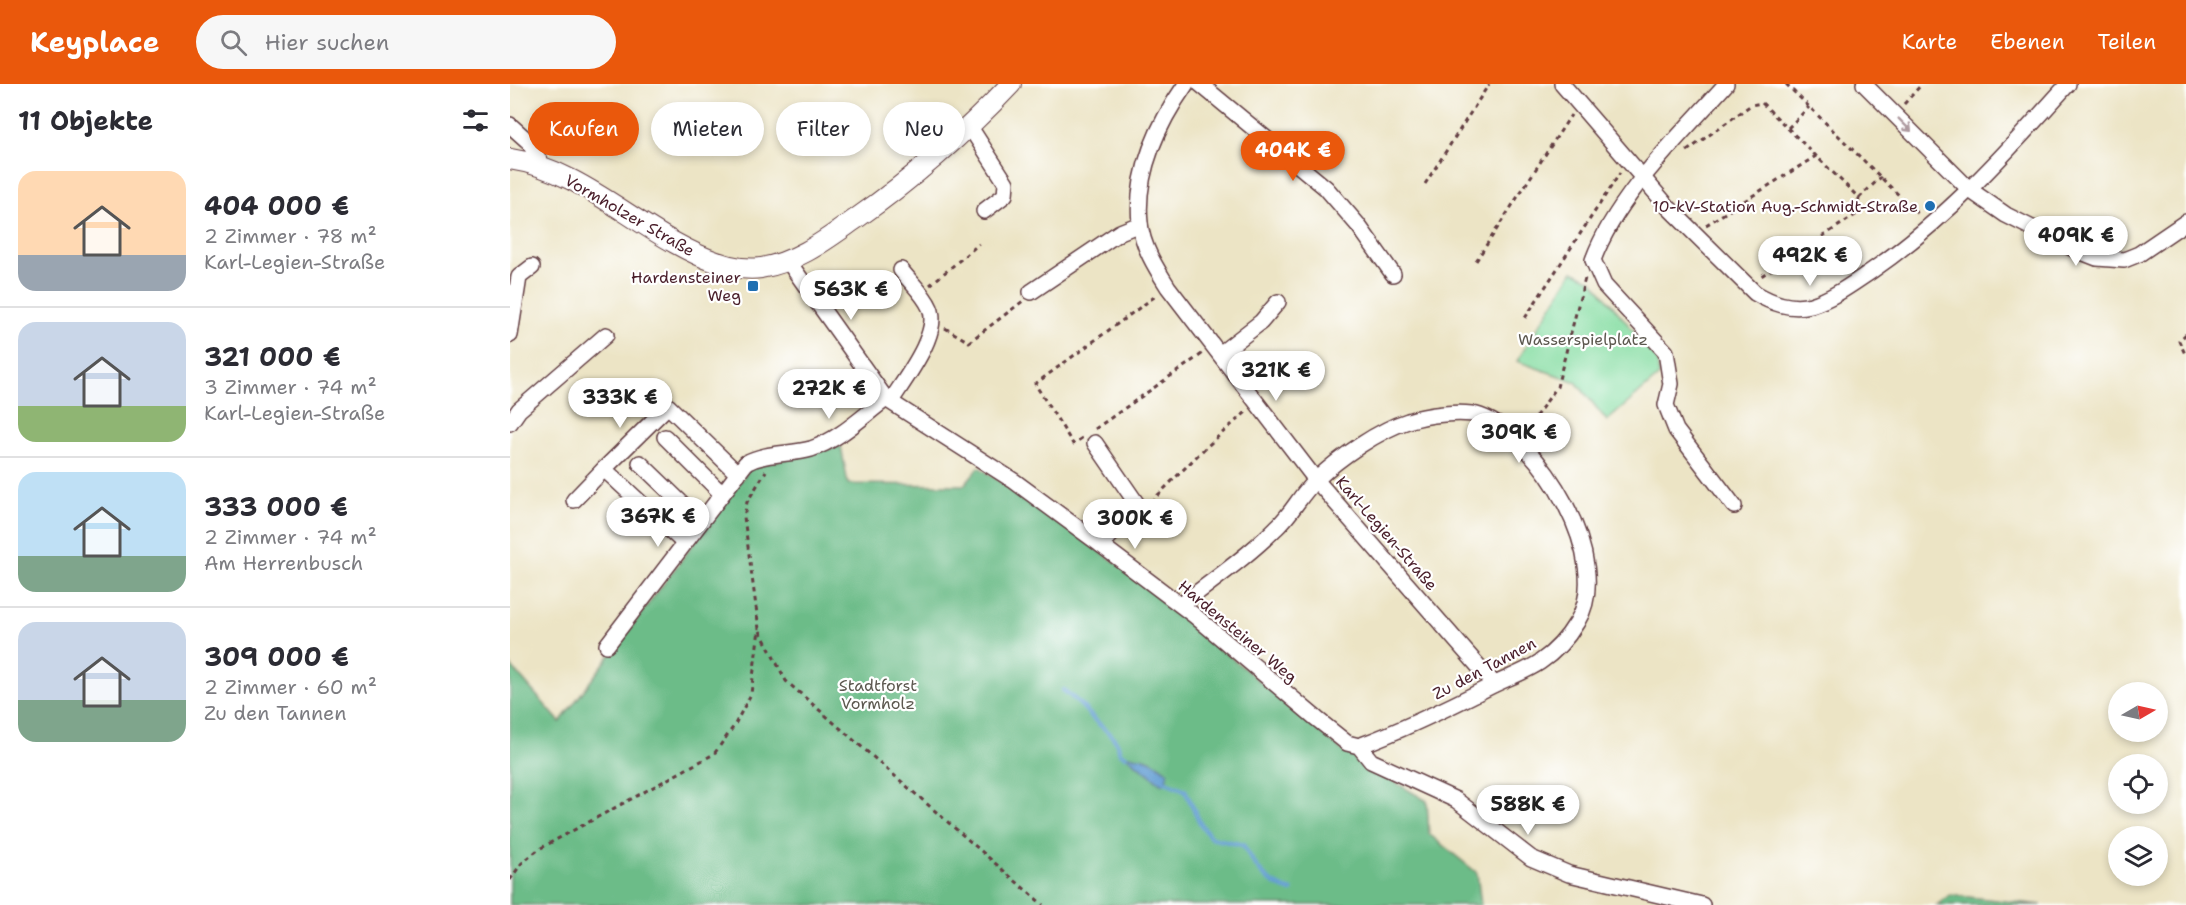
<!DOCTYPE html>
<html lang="de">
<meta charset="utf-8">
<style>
:root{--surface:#fff;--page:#f7f7f7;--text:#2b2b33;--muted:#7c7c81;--line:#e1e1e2;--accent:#ea580c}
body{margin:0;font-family:"Shantell Sans",sans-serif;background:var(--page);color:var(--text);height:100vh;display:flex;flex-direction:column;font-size:22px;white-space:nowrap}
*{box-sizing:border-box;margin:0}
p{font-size:20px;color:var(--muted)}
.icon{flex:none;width:33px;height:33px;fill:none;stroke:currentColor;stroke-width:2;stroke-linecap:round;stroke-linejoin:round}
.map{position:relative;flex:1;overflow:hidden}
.sheet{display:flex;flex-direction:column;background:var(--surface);width:510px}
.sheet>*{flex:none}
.guide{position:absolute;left:18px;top:18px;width:570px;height:54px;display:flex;gap:12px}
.needle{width:39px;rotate:81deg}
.controls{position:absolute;left:1598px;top:598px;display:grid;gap:12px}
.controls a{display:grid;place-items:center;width:60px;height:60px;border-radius:50%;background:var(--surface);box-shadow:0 3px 9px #0003;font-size:30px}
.price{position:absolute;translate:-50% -51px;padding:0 14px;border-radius:21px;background:#fff;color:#222;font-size:20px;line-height:39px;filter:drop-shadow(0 2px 3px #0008)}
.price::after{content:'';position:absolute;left:50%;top:36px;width:18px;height:14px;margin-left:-9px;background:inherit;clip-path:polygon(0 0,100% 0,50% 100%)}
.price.current{background:var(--accent);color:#fff}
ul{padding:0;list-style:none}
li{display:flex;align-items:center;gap:18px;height:150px;padding:0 18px}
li+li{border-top:2px solid var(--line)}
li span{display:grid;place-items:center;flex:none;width:168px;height:120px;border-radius:18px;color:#555}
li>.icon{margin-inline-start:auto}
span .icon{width:72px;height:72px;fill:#fffc;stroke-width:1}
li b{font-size:26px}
h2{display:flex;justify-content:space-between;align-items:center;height:72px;padding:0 18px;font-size:26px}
.pill{padding:0 21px;border-radius:27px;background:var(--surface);box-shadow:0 3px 9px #0003;font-size:21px;line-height:54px}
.pill.current{background:var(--accent);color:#fff}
header{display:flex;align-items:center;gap:36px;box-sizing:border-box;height:84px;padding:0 30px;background:var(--accent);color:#fff}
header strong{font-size:28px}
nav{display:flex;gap:33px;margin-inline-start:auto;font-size:21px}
.search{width:420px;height:54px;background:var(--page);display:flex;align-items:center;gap:15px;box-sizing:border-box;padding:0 21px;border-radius:33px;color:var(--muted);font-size:22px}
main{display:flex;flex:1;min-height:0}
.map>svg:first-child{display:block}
.green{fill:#85dda2;stroke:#687e66;stroke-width:1.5}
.forest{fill:#6cbc88;stroke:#5b6e5a;stroke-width:1.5}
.water{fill:#639ed3;stroke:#565e7f;stroke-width:1.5}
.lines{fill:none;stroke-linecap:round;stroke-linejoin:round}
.stream{stroke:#639ed3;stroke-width:4.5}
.minor-casing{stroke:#623d42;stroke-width:18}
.major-casing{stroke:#623d42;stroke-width:22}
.path{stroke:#623d42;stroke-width:3;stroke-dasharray:4.5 4.5;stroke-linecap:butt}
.minor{stroke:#fff;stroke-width:15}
.major{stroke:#fff;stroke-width:20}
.oneway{stroke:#ae9aa0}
.poi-dot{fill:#1f6fb2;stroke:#fff;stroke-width:2}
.labels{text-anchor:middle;stroke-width:4.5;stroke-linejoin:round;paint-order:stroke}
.poi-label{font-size:16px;fill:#4a1f2b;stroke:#fff;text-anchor:end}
.street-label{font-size:16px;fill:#4a1f2b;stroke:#fff}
.park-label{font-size:16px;fill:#5c584f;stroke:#fff}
</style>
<header>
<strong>Keyplace</strong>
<div class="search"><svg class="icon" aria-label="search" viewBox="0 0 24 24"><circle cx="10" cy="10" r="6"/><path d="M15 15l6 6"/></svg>Hier suchen</div>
<nav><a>Karte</a><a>Ebenen</a><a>Teilen</a></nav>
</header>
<main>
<section class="sheet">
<h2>11 Objekte<svg class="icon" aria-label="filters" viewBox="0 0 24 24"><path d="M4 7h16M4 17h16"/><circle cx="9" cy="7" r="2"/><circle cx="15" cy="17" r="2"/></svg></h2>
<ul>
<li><span style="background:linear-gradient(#ffd9b3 70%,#9aa5b1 0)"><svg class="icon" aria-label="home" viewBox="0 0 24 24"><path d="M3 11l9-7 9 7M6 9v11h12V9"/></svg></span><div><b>404 000 €</b><p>2 Zimmer · 78 m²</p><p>Karl-Legien-Straße</p></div></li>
<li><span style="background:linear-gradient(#c9d6e8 70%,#8fb573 0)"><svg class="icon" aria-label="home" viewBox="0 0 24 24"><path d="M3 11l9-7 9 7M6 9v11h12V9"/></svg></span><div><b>321 000 €</b><p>3 Zimmer · 74 m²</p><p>Karl-Legien-Straße</p></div></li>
<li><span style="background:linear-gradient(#bfe0f5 70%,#7fa58c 0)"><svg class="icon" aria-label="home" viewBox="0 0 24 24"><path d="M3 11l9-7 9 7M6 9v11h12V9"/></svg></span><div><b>333 000 €</b><p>2 Zimmer · 74 m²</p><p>Am Herrenbusch</p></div></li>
<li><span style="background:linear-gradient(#c9d6e8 65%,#7fa58c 0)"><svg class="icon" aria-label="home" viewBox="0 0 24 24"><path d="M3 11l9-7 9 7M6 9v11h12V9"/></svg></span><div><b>309 000 €</b><p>2 Zimmer · 60 m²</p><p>Zu den Tannen</p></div></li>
</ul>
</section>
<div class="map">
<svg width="1676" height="821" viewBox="0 0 1676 821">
<rect width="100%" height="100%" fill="#fff"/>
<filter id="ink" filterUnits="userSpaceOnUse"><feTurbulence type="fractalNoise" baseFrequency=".0167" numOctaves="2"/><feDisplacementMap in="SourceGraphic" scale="12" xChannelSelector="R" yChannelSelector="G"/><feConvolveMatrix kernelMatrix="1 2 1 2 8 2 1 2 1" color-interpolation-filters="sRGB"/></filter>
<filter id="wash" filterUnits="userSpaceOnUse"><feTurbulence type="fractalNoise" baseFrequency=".008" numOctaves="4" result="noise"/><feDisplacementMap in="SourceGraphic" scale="24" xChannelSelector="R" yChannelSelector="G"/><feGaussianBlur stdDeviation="1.35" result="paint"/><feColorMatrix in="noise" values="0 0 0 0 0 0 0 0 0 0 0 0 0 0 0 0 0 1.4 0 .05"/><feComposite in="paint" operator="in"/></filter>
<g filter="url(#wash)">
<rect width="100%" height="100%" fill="#ece4c5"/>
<polygon class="green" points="1063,187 1082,196 1147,276 1149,292 1097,337 1066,298 1007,277"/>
<g class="forest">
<polygon points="331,362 338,400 454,401 469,383 618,487 834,668 917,717 919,750 967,789 971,821 0,821 0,581 50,638 241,383"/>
<polygon points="1440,811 1532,821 1427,821"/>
</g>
<path class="water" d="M 616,672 C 635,672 643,676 658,688 L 656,698 L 652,700 Z"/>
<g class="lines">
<g class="stream">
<path d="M 553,606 C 565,614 572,622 581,632 C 593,646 606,649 610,669 L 616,672"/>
<path d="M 656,698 L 675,706 L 690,739 L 701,754 L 733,761 C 746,784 756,800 782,807"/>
</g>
</g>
</g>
<g filter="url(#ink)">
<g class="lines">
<g class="minor-casing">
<g id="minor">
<path d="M 676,0 C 648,40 625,89 630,139 C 632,162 646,184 658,203 L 806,396 L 984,600"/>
<polyline points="690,0 816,104 848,141 883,190"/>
<path d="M 1052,0 L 1159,124 L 1245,209 C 1262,219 1280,226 1301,221 C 1322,215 1342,200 1360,188 C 1436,136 1497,68 1558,0"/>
<path d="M 1216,0 C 1170,52 1107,111 1083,176 L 1094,201 L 1156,268 L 1161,300 L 1156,321 L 1166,346 L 1224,422"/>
<polyline points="1354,0 1460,106 1496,131 1564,165 1587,174 1614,176 1629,170 1676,138"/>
<polyline points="0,41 19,58 33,83"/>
<polyline points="460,43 496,99 495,111 474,127"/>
<polyline points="278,177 376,315 504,397 591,461 685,532 807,635 837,659 849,662 861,677 946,716 1021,774 1059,790 1192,821"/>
<polyline points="521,208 610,148 630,140"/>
<polyline points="0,251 9,193 22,183"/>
<polyline points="710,270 751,238 768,218"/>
<path d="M 381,317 C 394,296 431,249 420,224 C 414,210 400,198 391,186"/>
<polyline points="0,339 9,326 96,251"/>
<polyline points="155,353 212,410"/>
<polyline points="585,359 629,423 591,461"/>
<polyline points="130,379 190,437"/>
<polyline points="64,416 94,385"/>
<polyline points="173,458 94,385 158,322 228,390"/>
<path d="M 671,521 C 703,496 737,473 766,444 C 782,430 791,409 807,395 C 829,374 869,346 898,337 C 915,331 953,326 970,332 C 1030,353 1105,478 1067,538 C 1058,553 1045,568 1030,578 C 1015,588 997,594 981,602 C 938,624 895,645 849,662"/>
<path d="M 97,561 L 236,379 C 256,368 280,371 301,365 C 329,356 353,332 376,315"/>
</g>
</g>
<g class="major-casing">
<path id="major" d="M 0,75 C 62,84 112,130 165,159 C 190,173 222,188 251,184 C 288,178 317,155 347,134 C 404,94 453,51 501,0"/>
</g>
<g class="path">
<polyline points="1276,0 1409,131"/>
<polyline points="1394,20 1412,0"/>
<polyline points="1278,44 1299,23"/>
<polyline points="1177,67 1241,21 1252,19 1349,114 1347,130 1248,194"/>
<polyline points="915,100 979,0"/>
<polyline points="1349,114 1371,93"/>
<polyline points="1196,141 1306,72"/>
<polyline points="966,177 1061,31"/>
<polyline points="420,201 469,160"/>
<polyline points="1015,234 1110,89"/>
<polyline points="435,244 459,258 513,217"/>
<polyline points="1676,250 1669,257 1676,272"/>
<polyline points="585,345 692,270"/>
<polyline points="1015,347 1047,303 1075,194"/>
<polyline points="572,354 563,360 525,300 647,211"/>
<polyline points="641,418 694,365 736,328"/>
<polyline points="250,547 276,597 533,821"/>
<polyline points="0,796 11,780 29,765 204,670 224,642 241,610 249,545 234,433 237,418 256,387"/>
</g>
<use href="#minor" class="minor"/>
<use href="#major" class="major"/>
</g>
<defs><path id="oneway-shaft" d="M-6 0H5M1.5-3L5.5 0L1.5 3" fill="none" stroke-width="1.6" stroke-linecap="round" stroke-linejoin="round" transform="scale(1.5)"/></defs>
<use class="oneway" href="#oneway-shaft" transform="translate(1395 41) rotate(45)"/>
</g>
<g class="poi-dot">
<circle cx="1420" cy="122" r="6"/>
<rect x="237" y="196" width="12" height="12" rx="3"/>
</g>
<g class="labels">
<g class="poi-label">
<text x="1408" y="128">10-kV-Station Aug.-Schmidt-Straße</text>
<text x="231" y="199">Hardensteiner<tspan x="231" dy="18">Weg</tspan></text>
</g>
<g class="street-label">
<text transform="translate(120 131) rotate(30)" y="6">Vormholzer Straße</text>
<text transform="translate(877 449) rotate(49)" y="6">Karl-Legien-Straße</text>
<text transform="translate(728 547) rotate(40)" y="6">Hardensteiner Weg</text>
<text transform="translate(974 584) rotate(-28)" y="6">Zu den Tannen</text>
</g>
<g class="park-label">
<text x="1073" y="261">Wasserspielplatz</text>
<text x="368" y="607">Stadtforst<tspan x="368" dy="18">Vormholz</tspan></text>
</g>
</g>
</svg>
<div class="controls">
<a><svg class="needle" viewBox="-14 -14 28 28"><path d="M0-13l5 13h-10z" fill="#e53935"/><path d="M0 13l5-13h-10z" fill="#7c7c81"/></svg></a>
<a><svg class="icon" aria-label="locate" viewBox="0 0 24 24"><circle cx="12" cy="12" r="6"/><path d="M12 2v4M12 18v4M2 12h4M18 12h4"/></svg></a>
<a><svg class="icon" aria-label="layers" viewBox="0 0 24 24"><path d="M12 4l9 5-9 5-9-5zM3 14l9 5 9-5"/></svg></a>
</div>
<b class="price current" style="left:783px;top:98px">404K €</b>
<b class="price" style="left:1566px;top:183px">409K €</b>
<b class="price" style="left:1300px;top:203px">492K €</b>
<b class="price" style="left:341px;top:237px">563K €</b>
<b class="price" style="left:766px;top:318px">321K €</b>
<b class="price" style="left:319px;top:336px">272K €</b>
<b class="price" style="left:110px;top:345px">333K €</b>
<b class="price" style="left:1009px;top:380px">309K €</b>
<b class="price" style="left:148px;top:464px">367K €</b>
<b class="price" style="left:625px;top:466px">300K €</b>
<b class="price" style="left:1018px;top:752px">588K €</b>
<div class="guide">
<a class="pill current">Kaufen</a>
<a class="pill">Mieten</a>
<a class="pill">Filter</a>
<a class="pill">Neu</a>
</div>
</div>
</main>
